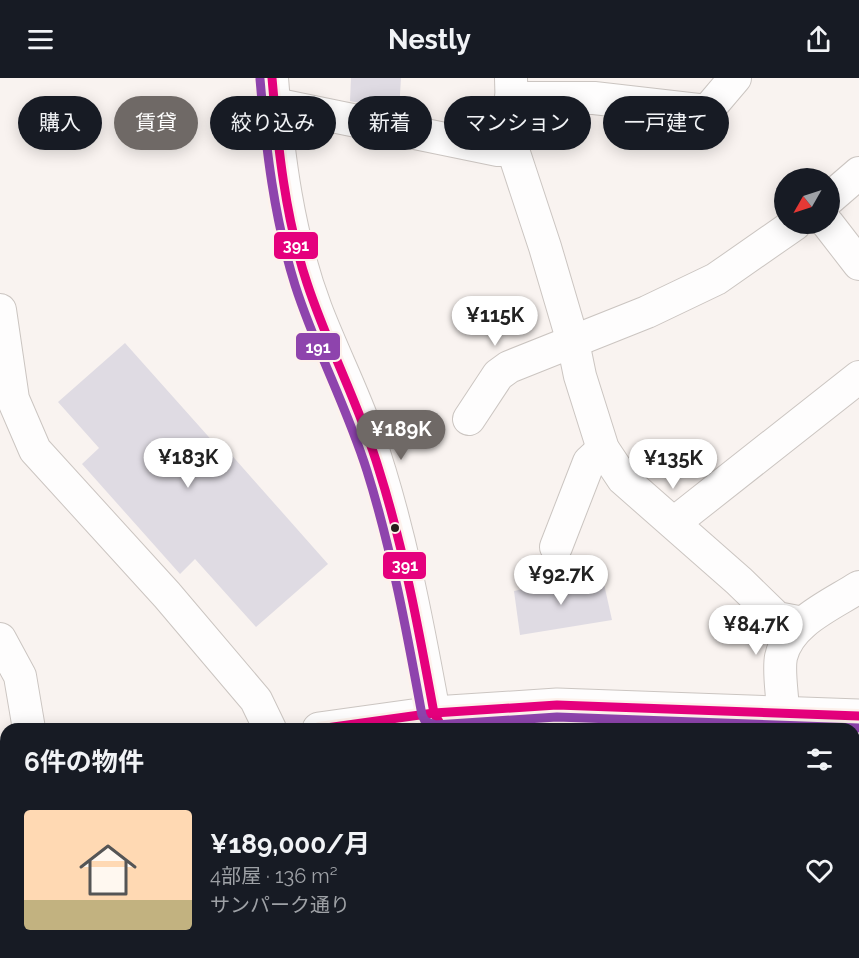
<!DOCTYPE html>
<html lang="ja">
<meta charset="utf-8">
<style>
:root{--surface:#171b24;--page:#242831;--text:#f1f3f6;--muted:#9ea1a6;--accent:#6f6966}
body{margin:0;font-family:Raleway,"Noto Sans JP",sans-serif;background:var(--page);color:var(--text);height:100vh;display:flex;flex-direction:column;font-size:22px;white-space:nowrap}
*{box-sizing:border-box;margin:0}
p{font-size:20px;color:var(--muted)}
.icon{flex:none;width:33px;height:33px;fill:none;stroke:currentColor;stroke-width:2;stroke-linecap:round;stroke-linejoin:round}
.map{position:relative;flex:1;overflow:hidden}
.panel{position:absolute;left:0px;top:645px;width:860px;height:236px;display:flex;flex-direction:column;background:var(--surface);border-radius:18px 18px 0 0;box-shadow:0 3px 15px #0003}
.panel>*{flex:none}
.top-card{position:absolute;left:18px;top:18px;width:824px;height:54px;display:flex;gap:12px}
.needle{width:39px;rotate:231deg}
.buttons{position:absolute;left:774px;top:90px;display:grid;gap:12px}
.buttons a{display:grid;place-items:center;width:66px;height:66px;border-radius:50%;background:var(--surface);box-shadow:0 3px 15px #0003;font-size:30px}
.price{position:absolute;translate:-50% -51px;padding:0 14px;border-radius:21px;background:#fff;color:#222;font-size:20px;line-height:39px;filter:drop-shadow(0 2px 3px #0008)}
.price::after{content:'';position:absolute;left:50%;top:36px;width:18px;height:14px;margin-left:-9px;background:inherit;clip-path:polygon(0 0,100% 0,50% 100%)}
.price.selected{background:var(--accent);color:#fff}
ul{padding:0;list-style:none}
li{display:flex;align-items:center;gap:18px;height:150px;padding:0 24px}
li span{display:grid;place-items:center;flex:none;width:168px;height:120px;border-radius:6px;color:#555}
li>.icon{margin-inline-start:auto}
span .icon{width:72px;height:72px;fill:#fffc;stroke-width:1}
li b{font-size:26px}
h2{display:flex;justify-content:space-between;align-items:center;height:72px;padding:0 24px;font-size:26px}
.tag{padding:0 21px;border-radius:27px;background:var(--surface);box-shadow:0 3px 15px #0003;font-size:21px;line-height:54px}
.tag.selected{background:var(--accent);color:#fff}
header{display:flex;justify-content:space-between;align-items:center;height:78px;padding:0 24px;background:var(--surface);font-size:27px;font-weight:700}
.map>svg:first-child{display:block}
.green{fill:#f1d8cb}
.building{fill:#dfdbe3}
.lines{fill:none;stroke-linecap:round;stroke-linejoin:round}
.minor-casing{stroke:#cbc5c1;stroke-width:34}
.major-casing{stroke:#cbc5c1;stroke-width:35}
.highway-casing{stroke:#cbc5c1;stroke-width:35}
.minor{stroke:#fefdfd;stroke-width:32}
.major{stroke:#fefdfd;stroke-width:33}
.highway{stroke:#fefdfd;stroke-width:33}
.bus-1-casing{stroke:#fdf2ec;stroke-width:14}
.bus-2-casing{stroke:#fdf2ec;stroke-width:14}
.bus-1{stroke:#e5007d;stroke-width:9}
.bus-2{stroke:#8e44ad;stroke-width:9}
.bus-dot{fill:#251f1b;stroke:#fdf2ec;stroke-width:2}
.line-badge{stroke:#fdf2ec;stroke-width:2}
.badge-label{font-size:16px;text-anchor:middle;font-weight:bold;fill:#fff}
</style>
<header><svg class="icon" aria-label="menu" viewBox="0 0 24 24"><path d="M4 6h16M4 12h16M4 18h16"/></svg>Nestly<svg class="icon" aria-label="share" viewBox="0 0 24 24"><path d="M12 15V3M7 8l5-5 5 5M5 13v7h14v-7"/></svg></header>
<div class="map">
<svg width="859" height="880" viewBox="0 0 859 880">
<rect width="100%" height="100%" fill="#f9f3f0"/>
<polygon class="green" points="854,756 859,756 859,880 649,880 651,874 854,874"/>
<g class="building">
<polygon points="351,0 401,0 399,33 350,23"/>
<polygon points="125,265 224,376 228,373 328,486 256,549 195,481 180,496 82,386 99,370 58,324"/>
<polygon points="565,502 604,506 612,542 520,557 514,513"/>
</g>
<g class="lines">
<g class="minor-casing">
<g id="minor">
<path d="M 272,0 C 278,78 288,157 316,231 C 332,273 353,314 368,357 C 399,447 417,542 434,635"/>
<polyline points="511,0 513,72 545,169 573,264 580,298 603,371 623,401 739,503 777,540 803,545"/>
<polyline points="511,20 594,20 707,33 735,0"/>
<polyline points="274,26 498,72 513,72"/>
<polyline points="830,120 859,95"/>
<polyline points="828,146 859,186"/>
<polyline points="0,232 13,321 35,372 167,517 256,622 270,651"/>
<polyline points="469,341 498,297 509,289 647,234 716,201 795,146"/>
<polyline points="674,445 859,299"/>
<polyline points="556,469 589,384 603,371"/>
<polyline points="0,561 20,598 29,651"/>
<path d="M 783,635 C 783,620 778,594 781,579 C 789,544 831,527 859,509"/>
</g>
</g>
<g class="major-casing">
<g id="major">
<polyline points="469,874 470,880"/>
<polyline points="504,874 505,880"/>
</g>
</g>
<g class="highway-casing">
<g id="highway">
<polyline points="319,651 434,635 557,627 859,638"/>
<polyline points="0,695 6,694"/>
<polyline points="854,695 859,696"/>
<polyline points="0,750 6,749"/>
</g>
</g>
<use href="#minor" class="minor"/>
<use href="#major" class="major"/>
<use href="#highway" class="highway"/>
<g class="bus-1-casing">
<g id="bus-1">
<path d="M 272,0 C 278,69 285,139 307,205 C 328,269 360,328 379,392 C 404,471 419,553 434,635 L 443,651"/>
<polyline points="319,651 434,635 557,627 859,638"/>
</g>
</g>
<g class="bus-2-casing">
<path id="bus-2" d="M 260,1 C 266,70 274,140 295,207 C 315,270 347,329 367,393 C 392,473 407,555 422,637 L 425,643 L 435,647 L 557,639 L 859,650"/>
</g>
<use href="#bus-1" class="bus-1"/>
<use href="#bus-2" class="bus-2"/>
</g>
<circle class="bus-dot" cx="395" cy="450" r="5"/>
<g class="line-badge">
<rect x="273" y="153" width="46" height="29" rx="6" fill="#e5007d"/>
<rect x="295" y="254" width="46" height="29" rx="6" fill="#8e44ad"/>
<rect x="382" y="473" width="45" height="29" rx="6" fill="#e5007d"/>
</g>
<g class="badge-label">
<text x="296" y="173">391</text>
<text x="318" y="275">191</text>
<text x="405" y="493">391</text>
</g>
</svg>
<div class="buttons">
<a><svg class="needle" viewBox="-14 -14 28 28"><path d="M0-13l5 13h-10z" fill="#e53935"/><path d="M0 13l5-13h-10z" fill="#9ea1a6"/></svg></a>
</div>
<b class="price" style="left:495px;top:269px">¥115K</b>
<b class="price selected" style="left:401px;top:383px">¥189K</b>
<b class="price" style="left:188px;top:411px">¥183K</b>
<b class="price" style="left:673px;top:412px">¥135K</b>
<b class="price" style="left:561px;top:528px">¥92.7K</b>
<b class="price" style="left:756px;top:578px">¥84.7K</b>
<div class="top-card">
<a class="tag">購入</a>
<a class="tag selected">賃貸</a>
<a class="tag">絞り込み</a>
<a class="tag">新着</a>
<a class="tag">マンション</a>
<a class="tag">一戸建て</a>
</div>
<section class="panel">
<h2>6件の物件<svg class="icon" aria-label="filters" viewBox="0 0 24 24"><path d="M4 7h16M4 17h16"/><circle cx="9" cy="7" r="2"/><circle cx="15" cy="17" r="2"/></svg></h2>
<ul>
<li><span style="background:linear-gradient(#ffd9b3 75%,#c2b280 0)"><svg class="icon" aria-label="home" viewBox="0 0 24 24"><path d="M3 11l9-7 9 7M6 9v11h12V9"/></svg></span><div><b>¥189,000/月</b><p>4部屋 · 136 m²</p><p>サンパーク通り</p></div><svg class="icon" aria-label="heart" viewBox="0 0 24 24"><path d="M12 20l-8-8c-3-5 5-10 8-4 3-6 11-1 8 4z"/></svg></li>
</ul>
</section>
</div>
